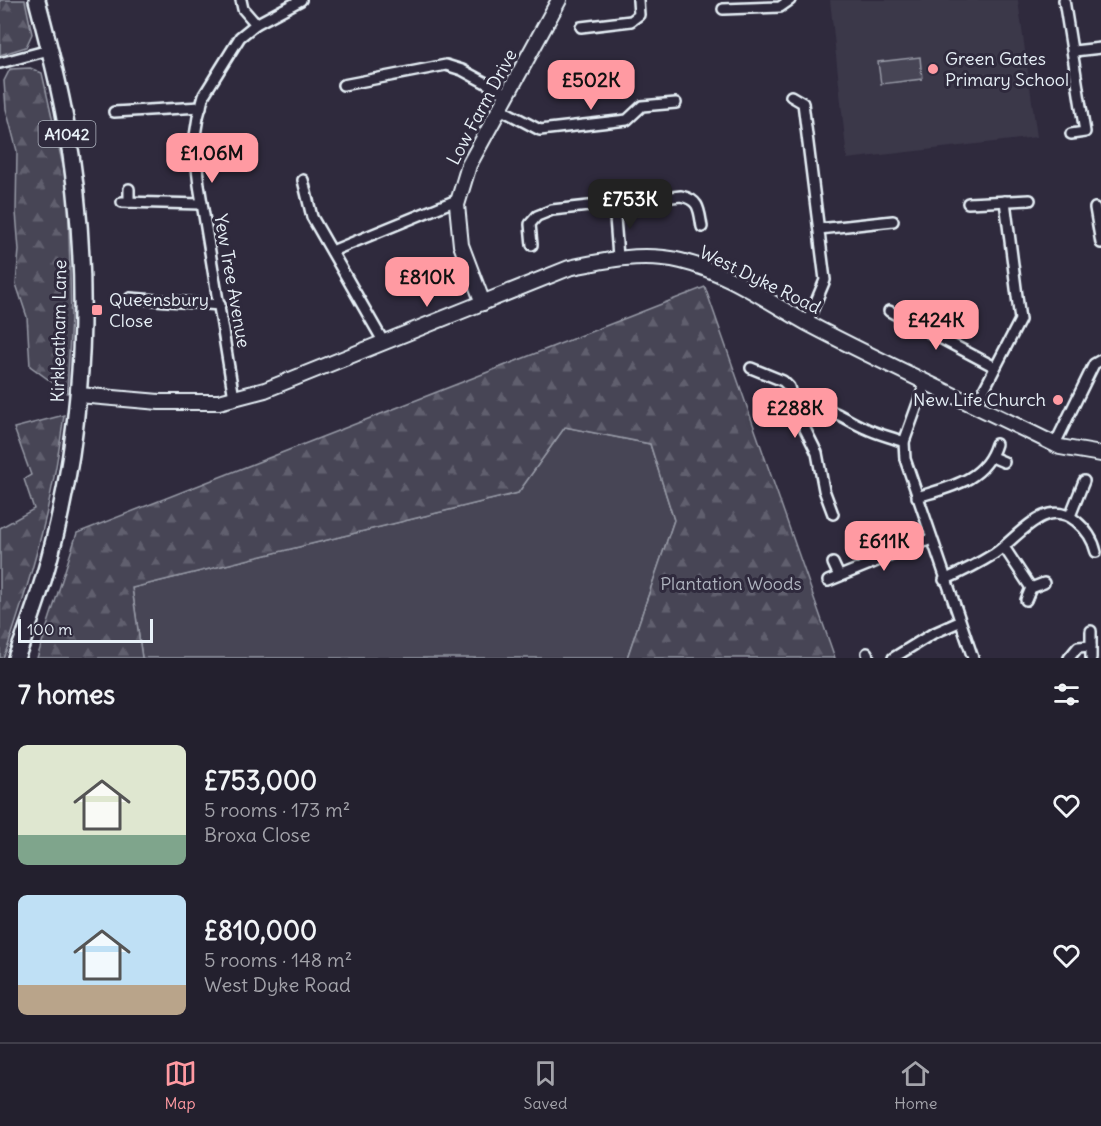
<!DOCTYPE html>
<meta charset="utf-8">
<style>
:root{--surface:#23202e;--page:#2f2d3a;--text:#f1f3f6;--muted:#a3a3aa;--line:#403e4a;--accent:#ff9aa2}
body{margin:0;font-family:Delius,sans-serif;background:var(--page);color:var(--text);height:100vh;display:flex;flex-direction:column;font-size:22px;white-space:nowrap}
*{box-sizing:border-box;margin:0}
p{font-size:20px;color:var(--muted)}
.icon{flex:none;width:33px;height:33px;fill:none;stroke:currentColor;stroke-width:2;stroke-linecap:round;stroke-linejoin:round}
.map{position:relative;height:658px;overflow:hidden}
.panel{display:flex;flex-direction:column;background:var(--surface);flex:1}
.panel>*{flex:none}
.scale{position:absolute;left:18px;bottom:15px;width:135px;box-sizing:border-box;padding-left:6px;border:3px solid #e8f1f8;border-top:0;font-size:16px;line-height:21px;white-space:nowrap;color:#e8f1f8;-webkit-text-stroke:4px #2f2a3d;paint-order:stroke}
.price{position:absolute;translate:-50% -51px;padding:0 14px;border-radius:12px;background:var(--accent);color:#111;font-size:20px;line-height:39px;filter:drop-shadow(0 2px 3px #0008)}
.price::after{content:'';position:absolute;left:50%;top:36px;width:18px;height:14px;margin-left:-9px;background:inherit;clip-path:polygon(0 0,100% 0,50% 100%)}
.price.selected{background:#222;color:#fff}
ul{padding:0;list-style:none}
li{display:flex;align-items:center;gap:18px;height:150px;padding:0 18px}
li span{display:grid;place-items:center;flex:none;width:168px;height:120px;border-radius:9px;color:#555}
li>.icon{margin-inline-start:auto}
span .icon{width:72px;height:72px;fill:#fffc;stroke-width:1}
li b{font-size:26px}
h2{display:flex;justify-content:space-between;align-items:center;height:72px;padding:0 18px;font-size:26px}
.dock{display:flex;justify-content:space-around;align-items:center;height:84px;border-top:2px solid var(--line);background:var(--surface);font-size:16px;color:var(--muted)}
.dock a{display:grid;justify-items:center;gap:3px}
.dock .selected{color:var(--accent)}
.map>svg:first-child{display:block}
.built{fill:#3b3749}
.green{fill:#464455;stroke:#979aa6;stroke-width:1.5}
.forest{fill:url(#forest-firs);stroke:#979aa6;stroke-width:1.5}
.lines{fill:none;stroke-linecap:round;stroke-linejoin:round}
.street-casing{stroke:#e8f1f8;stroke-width:14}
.secondary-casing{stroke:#e8f1f8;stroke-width:18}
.primary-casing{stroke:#e8f1f8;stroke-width:20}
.street{stroke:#2f2a3d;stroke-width:9}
.secondary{stroke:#2f2a3d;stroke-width:14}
.primary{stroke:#2f2a3d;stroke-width:15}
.poi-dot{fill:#ff9aa2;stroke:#2f2a3d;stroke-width:2}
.labels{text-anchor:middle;stroke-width:6;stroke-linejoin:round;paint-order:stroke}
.shield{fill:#2f2a3d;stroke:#b0b5c0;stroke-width:1.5}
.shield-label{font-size:16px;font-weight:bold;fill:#e8f1f8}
.poi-label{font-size:18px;fill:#e8f1f8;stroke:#2f2a3d;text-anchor:start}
.street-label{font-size:18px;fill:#e8f1f8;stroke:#2f2a3d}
.park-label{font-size:18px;fill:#afb4bf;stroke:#2f2a3d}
</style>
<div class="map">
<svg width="1101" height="658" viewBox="0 0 1101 658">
<defs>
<pattern id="forest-firs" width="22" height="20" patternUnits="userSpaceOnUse" patternTransform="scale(1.5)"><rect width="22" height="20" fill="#464455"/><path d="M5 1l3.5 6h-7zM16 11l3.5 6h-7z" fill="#615f6e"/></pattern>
</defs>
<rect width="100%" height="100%" fill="#2f2a3d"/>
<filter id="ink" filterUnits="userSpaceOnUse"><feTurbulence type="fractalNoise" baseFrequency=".0167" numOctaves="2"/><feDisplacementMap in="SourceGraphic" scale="12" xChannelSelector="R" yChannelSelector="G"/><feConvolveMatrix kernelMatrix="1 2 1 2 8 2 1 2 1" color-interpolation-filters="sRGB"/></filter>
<g filter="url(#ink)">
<polygon class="built" points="830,0 1018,0 1037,137 847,159"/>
<g class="green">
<polygon points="920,57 922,79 881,84 878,62"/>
<polygon points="565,427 650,444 674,520 627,658 142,658 132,588 518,493"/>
</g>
<g class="forest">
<polygon points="0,0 25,0 32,34 26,47 0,55"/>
<polygon points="30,68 42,73 68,188 71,317 67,393 30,366 27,317 16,284 19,250 16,212 17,151 6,109 4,81 10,69"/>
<polygon points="705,287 835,658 627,658 674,520 650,444 565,427 518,493 132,588 142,658 37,658 77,533"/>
<path d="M 64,415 C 53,499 35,566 8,646 L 3,658 L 0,658 L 0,528 L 34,509 L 24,479 L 31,475 L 14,428 Z"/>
</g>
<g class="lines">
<g class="street-casing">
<g id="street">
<polyline points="241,0 243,9 256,24"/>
<polyline points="1064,0 1085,132 1071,134"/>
<polyline points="723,9 780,7 790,0"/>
<polyline points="581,27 631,21 639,15 638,0"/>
<polyline points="1074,51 1101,48"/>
<polyline points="0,63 49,50"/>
<polyline points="343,85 446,65 462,70 508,95"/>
<polyline points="791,96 803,103 825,280 807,323"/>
<polyline points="500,109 540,130 627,120 642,106 676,103"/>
<polyline points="114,112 201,107"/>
<polyline points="303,180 312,217 383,341"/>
<polyline points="129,189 129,202"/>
<polyline points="122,202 202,204"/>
<polyline points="968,203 1030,200"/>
<polyline points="614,204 618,257"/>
<polyline points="1095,208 1101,243"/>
<polyline points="819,229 893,221"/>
<path d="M 532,245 L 530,224 L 537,216 L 552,210 L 681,196 C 700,200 699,210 702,227"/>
<polyline points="332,251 459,199"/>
<polyline points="130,298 220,305"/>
<polyline points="889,311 995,367"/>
<polyline points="751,368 783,381 789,387 795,409 817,453 824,490 833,514"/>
<polyline points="926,381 904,442 905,459 973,658"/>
<polyline points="234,398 199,185 194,142 198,117 204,95 240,37 256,24 301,0"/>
<polyline points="976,405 1020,320 1005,201"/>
<path d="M 795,409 C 829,402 837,416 865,428 C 877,434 891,437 904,442"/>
<polyline points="1055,444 1094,364 1101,360"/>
<polyline points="992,457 1004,462"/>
<path d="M 917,497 C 950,487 985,481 996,444"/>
<polyline points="1070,516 1084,481"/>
<polyline points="1004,547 1031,588"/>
<polyline points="833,563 839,576"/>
<path d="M 944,580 C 962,572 978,564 994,554 C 1018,538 1045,496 1076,521 C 1087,530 1093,539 1096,552"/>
<polyline points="828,581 931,539"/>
<polyline points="1026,600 1031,588 1044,583"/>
<polyline points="867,653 869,658"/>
<polyline points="893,658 932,634 959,622"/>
<polyline points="1069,658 1078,647 1091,646"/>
<polyline points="1091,658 1091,631"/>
</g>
</g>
<g class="secondary-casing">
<g id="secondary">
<polyline points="483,303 461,245 457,205 469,165 559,0"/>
<path d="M 79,395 L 159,402 L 219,402 L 265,390 L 569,268 C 606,260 643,252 681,261 C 727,272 767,301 807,323 C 890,367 976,405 1060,447 L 1101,454"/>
</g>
</g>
<g class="primary-casing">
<path id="primary" d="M 16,658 C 84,489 98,297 65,119 C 58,79 47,39 37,0"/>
</g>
<use href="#street" class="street"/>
<use href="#secondary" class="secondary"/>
<use href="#primary" class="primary"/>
</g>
</g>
<g class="poi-dot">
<circle cx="933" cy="69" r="6"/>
<rect x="91" y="304" width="12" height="12" rx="3"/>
<circle cx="1058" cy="400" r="6"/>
</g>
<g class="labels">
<rect class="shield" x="38.5" y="121" width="57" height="26" rx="4.5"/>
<g class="shield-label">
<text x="67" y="140">A1042</text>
</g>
<g class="poi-label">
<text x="945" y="65">Green Gates<tspan x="945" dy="21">Primary School</tspan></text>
<text x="109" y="306">Queensbury<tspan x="109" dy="21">Close</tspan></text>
<text x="1046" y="406" text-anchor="end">New Life Church</text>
</g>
<g class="street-label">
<text transform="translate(482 107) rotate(-62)" y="6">Low Farm Drive</text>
<text transform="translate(760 280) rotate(26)" y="6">West Dyke Road</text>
<text transform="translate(232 281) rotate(80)" y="6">Yew Tree Avenue</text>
<text transform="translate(59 331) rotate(-89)" y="6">Kirkleatham Lane</text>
</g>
<g class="park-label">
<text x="731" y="590">Plantation Woods</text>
</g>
</g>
</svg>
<div class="scale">100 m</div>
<b class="price" style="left:591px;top:111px">£502K</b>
<b class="price" style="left:212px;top:184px">£1.06M</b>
<b class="price selected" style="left:630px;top:230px">£753K</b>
<b class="price" style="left:427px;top:308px">£810K</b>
<b class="price" style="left:936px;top:351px">£424K</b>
<b class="price" style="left:795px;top:439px">£288K</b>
<b class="price" style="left:884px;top:572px">£611K</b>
</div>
<section class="panel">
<h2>7 homes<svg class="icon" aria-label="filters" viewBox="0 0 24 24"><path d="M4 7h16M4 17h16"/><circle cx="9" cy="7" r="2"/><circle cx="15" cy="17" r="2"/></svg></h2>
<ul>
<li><span style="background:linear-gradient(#dfe7d0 75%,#7fa58c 0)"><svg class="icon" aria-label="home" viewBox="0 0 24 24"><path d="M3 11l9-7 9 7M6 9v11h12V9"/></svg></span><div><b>£753,000</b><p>5 rooms · 173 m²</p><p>Broxa Close</p></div><svg class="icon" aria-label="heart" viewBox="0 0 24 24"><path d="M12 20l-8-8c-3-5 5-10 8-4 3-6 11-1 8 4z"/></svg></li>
<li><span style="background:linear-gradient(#bfe0f5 75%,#b9a48a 0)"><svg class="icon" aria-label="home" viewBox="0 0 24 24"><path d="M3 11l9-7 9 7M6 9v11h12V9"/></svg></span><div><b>£810,000</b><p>5 rooms · 148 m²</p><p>West Dyke Road</p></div><svg class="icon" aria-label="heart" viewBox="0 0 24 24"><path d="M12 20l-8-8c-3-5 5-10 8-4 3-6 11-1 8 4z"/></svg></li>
</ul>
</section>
<nav class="dock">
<a class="selected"><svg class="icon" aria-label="map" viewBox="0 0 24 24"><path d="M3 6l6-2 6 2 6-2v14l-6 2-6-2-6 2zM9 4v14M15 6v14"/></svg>Map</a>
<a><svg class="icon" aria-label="saved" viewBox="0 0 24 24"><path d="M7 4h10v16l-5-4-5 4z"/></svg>Saved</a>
<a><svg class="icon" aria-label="home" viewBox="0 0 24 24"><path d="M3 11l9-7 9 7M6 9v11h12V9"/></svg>Home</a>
</nav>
